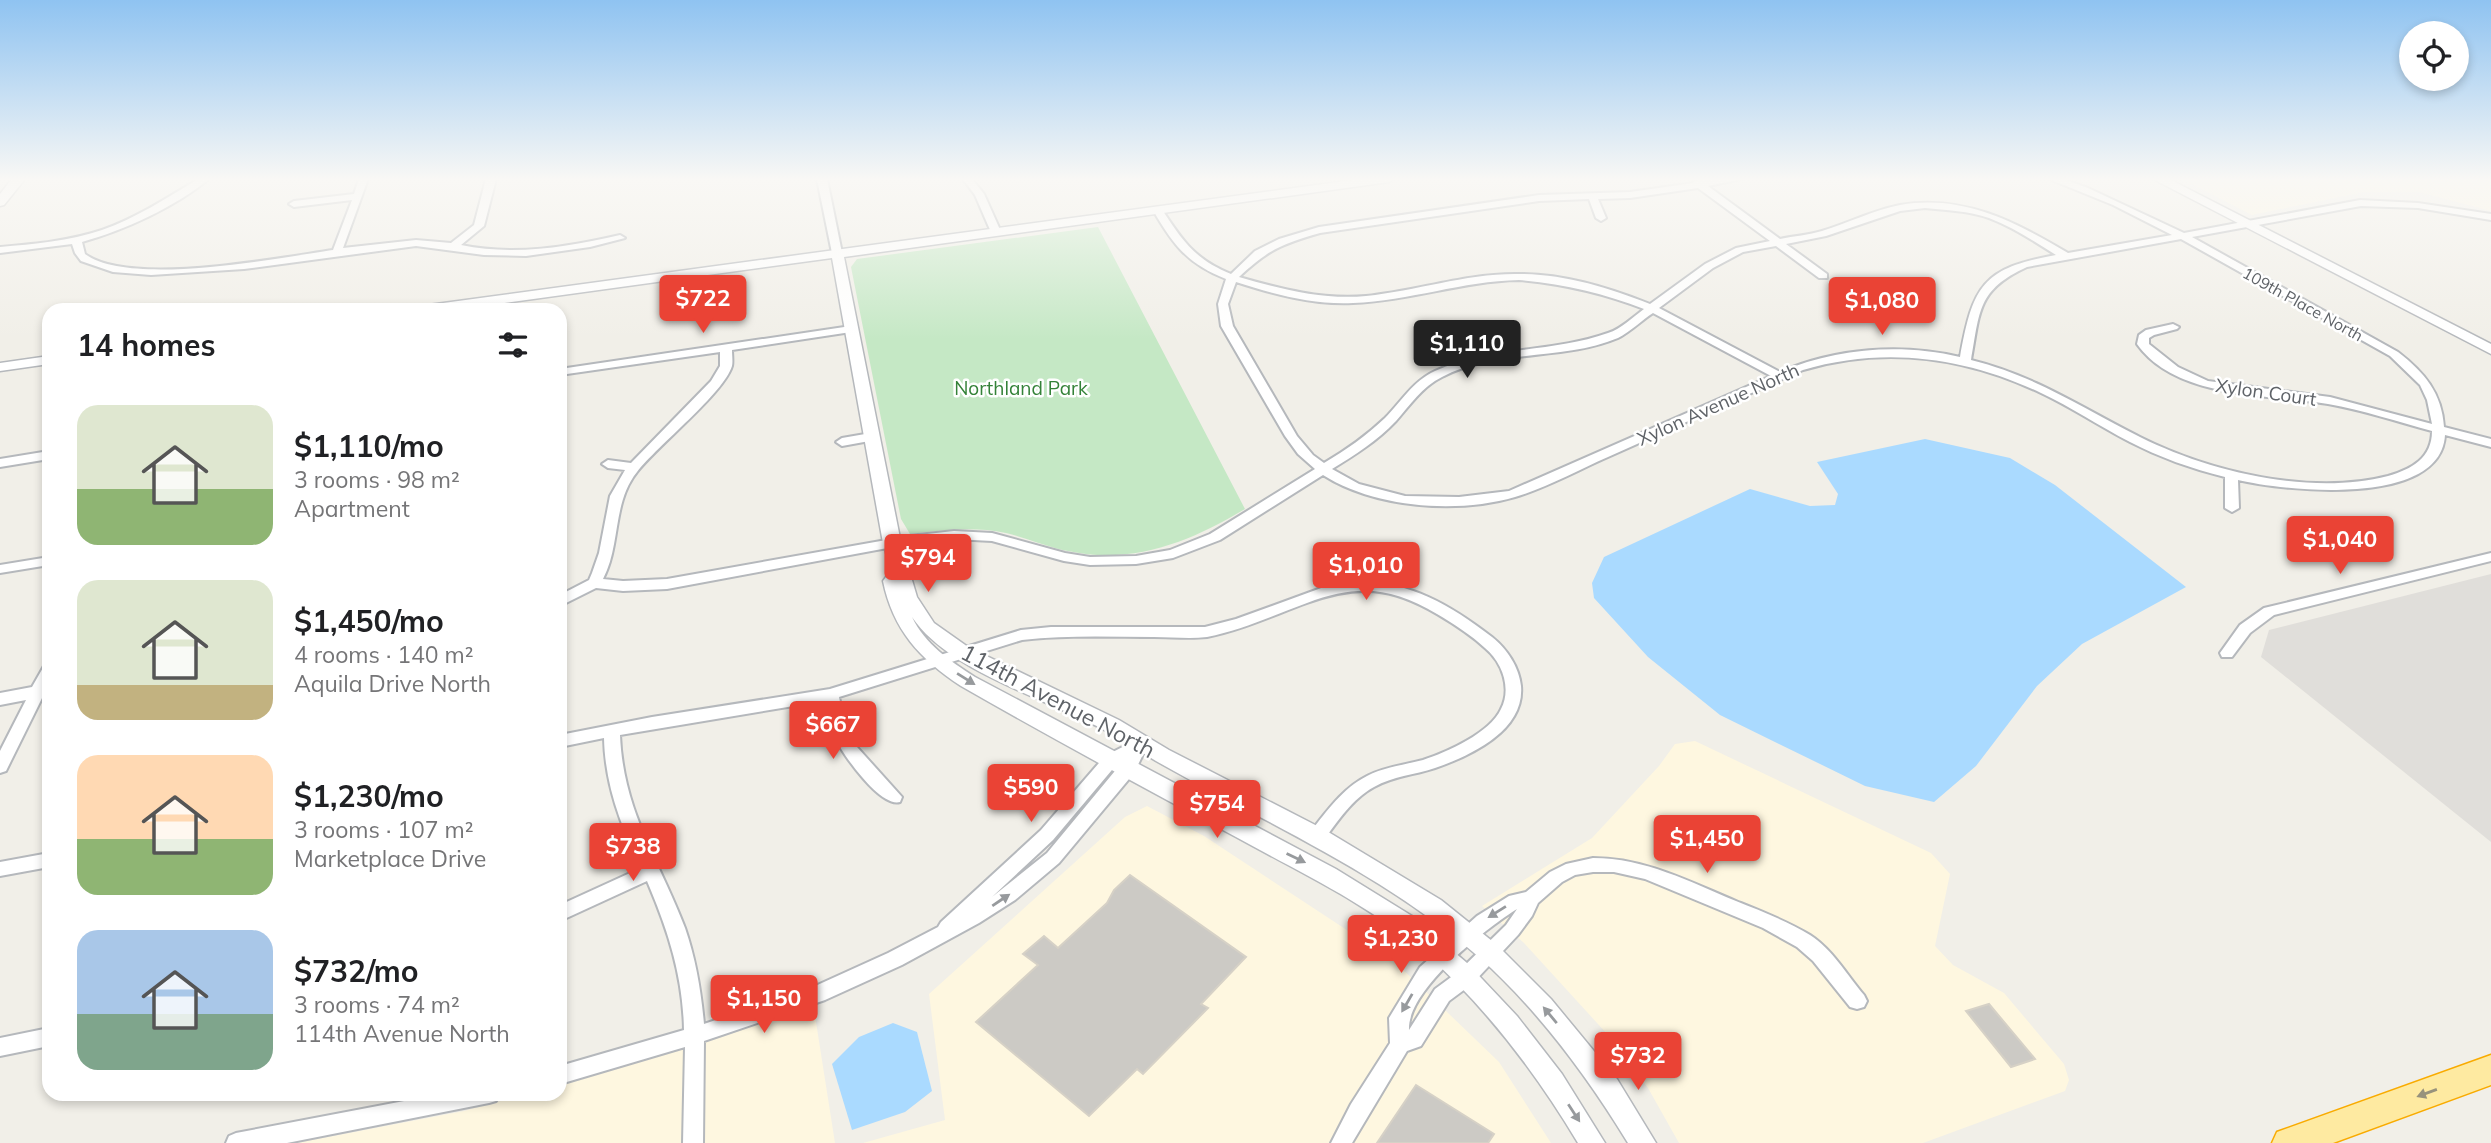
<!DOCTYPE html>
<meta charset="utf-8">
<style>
:root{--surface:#fff;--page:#f6f6f6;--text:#202124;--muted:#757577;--accent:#ea4335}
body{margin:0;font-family:Mulish,sans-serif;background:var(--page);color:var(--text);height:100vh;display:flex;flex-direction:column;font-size:26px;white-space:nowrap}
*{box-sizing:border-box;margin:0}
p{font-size:23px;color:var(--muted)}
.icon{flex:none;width:38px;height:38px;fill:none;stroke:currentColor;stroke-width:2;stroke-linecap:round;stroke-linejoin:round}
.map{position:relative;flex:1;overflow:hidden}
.panel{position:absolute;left:42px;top:303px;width:525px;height:798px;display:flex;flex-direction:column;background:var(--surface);border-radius:21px;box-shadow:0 4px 10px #0003}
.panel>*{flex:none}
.tools{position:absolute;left:2399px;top:21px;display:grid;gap:14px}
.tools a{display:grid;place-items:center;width:70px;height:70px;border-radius:50%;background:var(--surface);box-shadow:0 4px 10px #0003;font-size:35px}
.price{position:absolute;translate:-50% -60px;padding:0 16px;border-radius:7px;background:var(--accent);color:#fff;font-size:23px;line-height:46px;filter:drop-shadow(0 2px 4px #0008)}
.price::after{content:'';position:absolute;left:50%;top:42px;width:21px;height:16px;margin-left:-10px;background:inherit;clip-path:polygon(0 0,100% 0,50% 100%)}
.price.selected{background:#222;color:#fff}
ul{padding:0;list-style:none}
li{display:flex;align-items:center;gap:21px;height:175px;padding:0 35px}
li span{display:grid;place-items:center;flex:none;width:196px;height:140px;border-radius:21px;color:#555}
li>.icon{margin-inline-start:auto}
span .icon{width:84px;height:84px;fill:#fffc;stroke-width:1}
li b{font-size:30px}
h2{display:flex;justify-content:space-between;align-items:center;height:84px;padding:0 35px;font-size:30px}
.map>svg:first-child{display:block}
.commercial{fill:#fef7e0}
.industrial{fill:#e0deda}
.green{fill:#c5e8c5}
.water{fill:#aadaff}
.building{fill:#cccac5;stroke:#d6d1c6;stroke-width:2}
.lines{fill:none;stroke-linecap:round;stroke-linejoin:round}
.minor-casing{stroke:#b5b8bc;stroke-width:4}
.tertiary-casing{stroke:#b5b8bc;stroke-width:3}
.trunk-casing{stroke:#f9ab00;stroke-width:3}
.minor{fill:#fff;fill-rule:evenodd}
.tertiary{fill:#fff;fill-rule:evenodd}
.trunk{fill:#feeaa1;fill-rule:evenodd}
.oneway{fill:#979a9d}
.oneway2{fill:#97927c}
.labels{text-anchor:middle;stroke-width:5;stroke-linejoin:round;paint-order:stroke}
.far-street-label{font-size:16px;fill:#5f6368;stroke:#fff}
.park-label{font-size:19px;fill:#348238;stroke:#fff}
.street-label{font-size:19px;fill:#5f6368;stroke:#fff}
.near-street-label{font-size:23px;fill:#5f6368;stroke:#fff}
</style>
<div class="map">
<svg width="2491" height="1143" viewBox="0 0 2491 1143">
<rect width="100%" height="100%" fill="#f1efe8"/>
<g class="commercial">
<polygon points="2182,179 2491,179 2491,211 2419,192 2364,192 2252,215"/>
<polygon points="1695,741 1931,853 1950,874 1935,946 1953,965 2004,993 2064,1064 2069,1080 2065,1091 1923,1143 1679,1143 1648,1088 1608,1035 1524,943 1482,906 1592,838 1659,766 1675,744"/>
<polygon points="1147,806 1204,836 1394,961 1499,1062 1551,1143 863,1143 945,1120 929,994 1125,817"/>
<polygon points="813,1003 835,1143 297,1143 464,1111 526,1094 560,1094 560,1084 722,1037"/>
</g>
<polygon class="industrial" points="2491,574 2491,842 2261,657 2269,630"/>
<path class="green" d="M 1098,227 L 1245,509 C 1190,542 1133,565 1068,551 C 1047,547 1027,538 1006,533 C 974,526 942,530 910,534 L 901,519 L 851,267 L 857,259 Z"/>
<g class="water">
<polygon points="1925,439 2010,458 2055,485 2186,587 2082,644 2037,686 1976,766 1934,802 1865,786 1720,715 1648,657 1594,598 1592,583 1604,557 1750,489 1810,506 1835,505 1838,494 1817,462"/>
<polygon points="893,1023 917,1032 932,1091 905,1112 852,1130 832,1064 859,1037"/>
</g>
<g class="building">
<polygon points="1130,875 1246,957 1201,1004 1208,1008 1143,1074 1137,1069 1089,1116 976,1022 1038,965 1023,954 1044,936 1058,948 1107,903 1114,890"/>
<polygon points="1989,1004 2035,1059 2011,1067 1966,1011"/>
<polygon points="1416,1085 1494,1134 1488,1143 1377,1143"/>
</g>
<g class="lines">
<g class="minor-casing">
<g id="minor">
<path d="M 198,179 L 209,179 C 175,207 125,230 82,242 L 85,254 C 130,287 277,258 333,250 L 352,200 L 294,207 L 289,204 L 294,201 L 354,194 L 359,179 L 368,179 L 343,248 L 416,240 L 451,243 L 474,225 L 486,179 L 496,179 L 484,226 L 461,245 C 514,256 568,247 620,235 L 625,238 L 590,247 L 526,256 L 484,255 L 416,246 L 244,269 L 151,275 L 113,272 L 81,261 L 75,253 L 72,244 L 0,253 L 0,247 C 34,244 69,241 102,230 C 136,218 167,198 198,179 Z"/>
<polygon points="817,179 827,179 842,253 841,255 832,253"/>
<polygon points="963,179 972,179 984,194 1001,232 1000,234 991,232 975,195"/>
<path d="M 1716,179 L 1742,179 L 1708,186 L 1780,239 C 1794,236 1809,235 1822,231 C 1848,223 1874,210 1900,205 C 1964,194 2015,222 2068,253 L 2172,235 L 2113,205 L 2049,179 L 2063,179 L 2088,188 L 2184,233 L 2360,200 L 2418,203 L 2491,214 L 2491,220 L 2418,208 L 2361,206 L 2192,237 L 2398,352 C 2424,372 2442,393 2444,427 L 2491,439 L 2491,447 L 2445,435 C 2441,508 2284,491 2238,480 L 2239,508 L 2232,512 L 2225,508 L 2225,477 C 2192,469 2159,457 2130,442 C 2099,426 2071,407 2041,393 C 1965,357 1884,346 1803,370 C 1738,399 1673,428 1608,457 C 1578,470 1546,488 1515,497 C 1457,514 1375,508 1323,475 L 1220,540 L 1173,558 L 1136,564 L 1090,565 L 1064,561 L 992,541 L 954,539 L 909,544 L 667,589 L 623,591 L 596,588 L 560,606 L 560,595 L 589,580 L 592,573 L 599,553 L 610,496 L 625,470 L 608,468 L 602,464 L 608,460 L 631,463 L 711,381 L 720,366 L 720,352 L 560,375 L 560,369 L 851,326 L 857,329 L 851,332 L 732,350 C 732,355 733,362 732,366 C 724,393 657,446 637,472 C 612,503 621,545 603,579 L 623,581 L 667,579 L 909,536 L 954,531 L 992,533 L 1065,553 L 1090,557 L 1136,556 L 1170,550 L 1210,534 L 1315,469 L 1298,454 L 1285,436 L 1221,326 L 1218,304 L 1226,279 C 1188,264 1173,245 1153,210 L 1155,208 L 1161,208 C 1182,240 1194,259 1231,274 L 1255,251 L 1279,239 L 1319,227 L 1539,195 L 1630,192 L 1693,183 L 1698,180 ZM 1698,188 L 1770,241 L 1736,248 L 1705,264 L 1650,304 C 1607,287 1561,273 1515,274 C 1464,274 1416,291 1366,296 C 1323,300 1281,289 1239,277 C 1269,249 1282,244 1320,233 L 1539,201 L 1589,199 L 1596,218 L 1601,221 L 1606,218 L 1598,199 L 1630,198 ZM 1925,208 C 1946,210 1969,211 1989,218 C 2013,227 2035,242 2056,255 C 1982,268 1973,286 1960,357 C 1901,343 1836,348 1780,372 L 1659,308 L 1713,268 L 1743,252 L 1776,246 L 1819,278 L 1827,278 L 1827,274 L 1786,244 L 1826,236 L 1900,211 ZM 2181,239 L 2390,356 L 2420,385 L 2427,400 L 2432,424 L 2330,397 L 2208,381 L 2178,367 L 2149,344 L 2149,338 L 2154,335 L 2177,329 L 2179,327 L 2173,324 L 2146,330 L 2139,335 L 2137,344 C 2176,399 2268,394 2328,404 C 2363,410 2398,422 2432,431 C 2432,458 2412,469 2388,476 C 2311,496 2210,472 2140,437 C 2082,408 2036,376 1971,360 C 1980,311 1977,290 2027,267 ZM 1519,280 C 1563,284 1603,293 1644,309 C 1633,317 1621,329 1608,333 C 1552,353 1490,346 1435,371 C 1413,381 1401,402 1385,418 C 1366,436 1346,450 1324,463 L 1313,455 L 1297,436 L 1233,326 L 1228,304 L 1236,282 C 1273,294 1313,305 1353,303 C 1409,301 1463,281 1519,280 ZM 1653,313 L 1771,376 L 1509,491 L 1459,497 L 1405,496 L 1359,484 L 1332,469 C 1355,455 1377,441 1396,421 C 1410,405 1422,387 1442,377 C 1494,349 1564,361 1618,338 C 1630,332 1642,320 1653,313 Z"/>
<polygon points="871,433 877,437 875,440 842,446 836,442 842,438"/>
<polygon points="49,451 49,459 0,467 0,459"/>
<polygon points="2491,553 2491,561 2274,615 2250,633 2232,657 2222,657 2220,653 2240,625 2264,608"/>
<polygon points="49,557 49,565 0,573 0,565"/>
<path d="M 1357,580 C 1412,583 1449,604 1492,637 C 1507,649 1519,667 1521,686 C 1525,731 1470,756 1435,768 C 1414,775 1393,776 1374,787 C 1352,799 1338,821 1323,841 L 1317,843 L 1311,841 L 1308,836 L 1311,831 C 1327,811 1343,788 1367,776 C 1384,767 1404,765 1423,760 C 1447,752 1490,733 1501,709 C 1512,688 1502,662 1485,648 C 1471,635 1454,624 1437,614 C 1391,587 1358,584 1307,603 C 1274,615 1242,630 1207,637 C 1190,639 1171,637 1154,637 C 1110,637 1066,635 1022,640 L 839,697 L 845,725 L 857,747 L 902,797 L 900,802 C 881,808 843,755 835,738 C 829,726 826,714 824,701 L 620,735 C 623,811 659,860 685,928 C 696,960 701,991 704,1024 L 813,987 L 888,953 L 938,927 L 941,922 L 1041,830 L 1105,756 L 1140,738 L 1146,740 L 1148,744 L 1134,773 L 1059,863 L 1015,900 L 979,923 L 902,965 L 825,1000 L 704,1041 L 703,1143 L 683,1143 L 685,1047 L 560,1084 L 560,1066 L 684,1030 C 683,976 668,930 647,881 L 560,921 L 560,905 L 641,868 C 621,826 605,785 604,738 L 560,747 L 560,735 L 652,717 L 830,689 L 1021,630 L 1051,627 L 1205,627 L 1236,619 L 1324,587 ZM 1124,760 L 1047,853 L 992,897 L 1053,840 L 1117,764 Z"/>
<polygon points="49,665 49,694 43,696 6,771 0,773 0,751 26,700 0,705 0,693 32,687 44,666"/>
<polygon points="49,853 49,867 0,876 0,862"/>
<path d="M 1593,858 C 1645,858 1690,882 1736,901 C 1761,911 1787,921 1810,935 C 1832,949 1847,975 1864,995 L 1867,1001 L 1864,1007 L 1857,1009 L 1850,1007 L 1813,961 L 1797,947 L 1763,928 L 1645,879 L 1614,872 L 1593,872 L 1575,875 L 1562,882 L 1538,903 L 1532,916 L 1518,935 L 1472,984 L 1449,1001 L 1421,1046 L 1407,1051 L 1352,1143 L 1331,1143 L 1351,1104 L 1390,1043 L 1389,1018 L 1420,967 L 1477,916 L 1509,896 L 1526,892 L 1550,872 L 1566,864 ZM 1517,909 L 1506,925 L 1458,972 L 1435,989 L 1409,1030 C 1407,990 1485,929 1517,909 Z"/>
<polygon points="49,1028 49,1046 0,1056 0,1038"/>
<polygon points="441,1094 499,1094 496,1101 489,1103 287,1143 226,1143 229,1136 236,1133"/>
</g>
</g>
<g class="tertiary-casing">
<g id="tertiary">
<polygon points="12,179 25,179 4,205 0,206 0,194"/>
<path d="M 1360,179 L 1395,179 L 1389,182 L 844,257 L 901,543 L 917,597 L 934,623 L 968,647 L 1119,720 L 1169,750 L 1325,830 L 1441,900 L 1497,945 L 1551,999 L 1617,1079 L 1656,1143 L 1628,1143 C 1587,1076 1539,1011 1480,958 C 1384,874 1266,823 1156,761 C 1139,751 1123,740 1106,731 C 1048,699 949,672 912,617 C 925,644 950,661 975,677 L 1336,869 L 1412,916 L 1467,963 L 1517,1016 L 1562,1074 L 1605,1143 L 1578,1143 C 1536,1073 1487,1008 1425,953 C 1369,904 1301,873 1236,837 C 1144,788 1052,738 961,686 C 920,659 893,630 883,581 L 886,577 L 893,575 L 883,543 L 832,258 L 453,310 L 414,310 L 421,306 Z"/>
<polygon points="2153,179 2169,179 2491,344 2491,354"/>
<polygon points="49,356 49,364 0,371 0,363"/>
</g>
</g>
<g class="trunk-casing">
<polygon id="trunk" points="2491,1055 2491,1085 2333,1143 2272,1143 2277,1132"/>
</g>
<use href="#minor" class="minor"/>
<use href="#tertiary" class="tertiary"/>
<use href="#trunk" class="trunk"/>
</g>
<defs><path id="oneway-solid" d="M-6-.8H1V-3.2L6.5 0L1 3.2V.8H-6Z" transform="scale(1.75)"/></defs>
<g class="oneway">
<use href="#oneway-solid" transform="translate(966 679) rotate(32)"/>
<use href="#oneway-solid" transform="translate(1296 858) rotate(26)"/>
<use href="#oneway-solid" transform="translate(1001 900) rotate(-34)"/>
<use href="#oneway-solid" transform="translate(1497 912) rotate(148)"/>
<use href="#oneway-solid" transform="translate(1407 1003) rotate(120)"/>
<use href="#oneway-solid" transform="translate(1550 1015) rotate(-130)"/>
<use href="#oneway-solid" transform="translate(1574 1113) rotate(57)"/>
</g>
<use class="oneway2" href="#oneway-solid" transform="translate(2427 1093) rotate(160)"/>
<linearGradient id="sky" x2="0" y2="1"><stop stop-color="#8fc3f1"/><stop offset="0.53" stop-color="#f9f8f5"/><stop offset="1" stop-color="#f9f8f5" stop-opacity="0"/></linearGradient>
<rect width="2491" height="339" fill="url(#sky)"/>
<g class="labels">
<g class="far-street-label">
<text transform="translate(2303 304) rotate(29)" y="6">109th Place North</text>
</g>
<g class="park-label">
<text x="1021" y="395">Northland Park</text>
</g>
<g class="street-label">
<text transform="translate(2266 392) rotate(8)" y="7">Xylon Court</text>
<text transform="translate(1718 404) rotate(-24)" y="7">Xylon Avenue North</text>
</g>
<g class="near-street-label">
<text transform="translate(1058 701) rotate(28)" y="8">114th Avenue North</text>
</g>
</g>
</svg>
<div class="tools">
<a><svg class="icon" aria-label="locate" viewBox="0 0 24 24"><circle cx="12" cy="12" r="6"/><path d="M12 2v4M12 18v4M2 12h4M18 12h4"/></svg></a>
</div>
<b class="price" style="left:703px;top:335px">$722</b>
<b class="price" style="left:1882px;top:337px">$1,080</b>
<b class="price selected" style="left:1467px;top:380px">$1,110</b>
<b class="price" style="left:2340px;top:576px">$1,040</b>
<b class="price" style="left:928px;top:594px">$794</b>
<b class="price" style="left:1366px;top:602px">$1,010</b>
<b class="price" style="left:833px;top:761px">$667</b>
<b class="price" style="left:1031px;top:824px">$590</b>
<b class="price" style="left:1217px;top:840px">$754</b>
<b class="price" style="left:1707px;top:875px">$1,450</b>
<b class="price" style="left:633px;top:883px">$738</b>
<b class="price" style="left:1401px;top:975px">$1,230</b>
<b class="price" style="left:764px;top:1035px">$1,150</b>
<b class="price" style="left:1638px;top:1092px">$732</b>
<section class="panel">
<h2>14 homes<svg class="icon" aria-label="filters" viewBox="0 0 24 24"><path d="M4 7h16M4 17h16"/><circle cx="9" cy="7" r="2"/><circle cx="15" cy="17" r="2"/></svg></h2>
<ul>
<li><span style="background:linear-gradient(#dfe7d0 60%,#8fb573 0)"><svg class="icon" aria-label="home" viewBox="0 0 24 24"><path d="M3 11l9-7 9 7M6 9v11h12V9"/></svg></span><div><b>$1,110/mo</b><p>3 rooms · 98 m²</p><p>Apartment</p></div></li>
<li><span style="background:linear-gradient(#dfe7d0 75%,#c2b280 0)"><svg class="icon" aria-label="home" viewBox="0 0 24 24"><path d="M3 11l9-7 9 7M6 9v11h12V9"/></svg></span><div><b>$1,450/mo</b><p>4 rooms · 140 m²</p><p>Aquila Drive North</p></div></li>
<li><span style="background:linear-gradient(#ffd9b3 60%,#8fb573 0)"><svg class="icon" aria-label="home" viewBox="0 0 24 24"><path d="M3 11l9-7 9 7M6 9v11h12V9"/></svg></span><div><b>$1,230/mo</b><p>3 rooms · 107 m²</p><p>Marketplace Drive</p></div></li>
<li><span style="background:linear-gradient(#a9c7e8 60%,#7fa58c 0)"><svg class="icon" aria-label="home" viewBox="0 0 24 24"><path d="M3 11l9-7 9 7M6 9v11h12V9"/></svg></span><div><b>$732/mo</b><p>3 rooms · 74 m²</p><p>114th Avenue North</p></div></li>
</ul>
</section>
</div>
